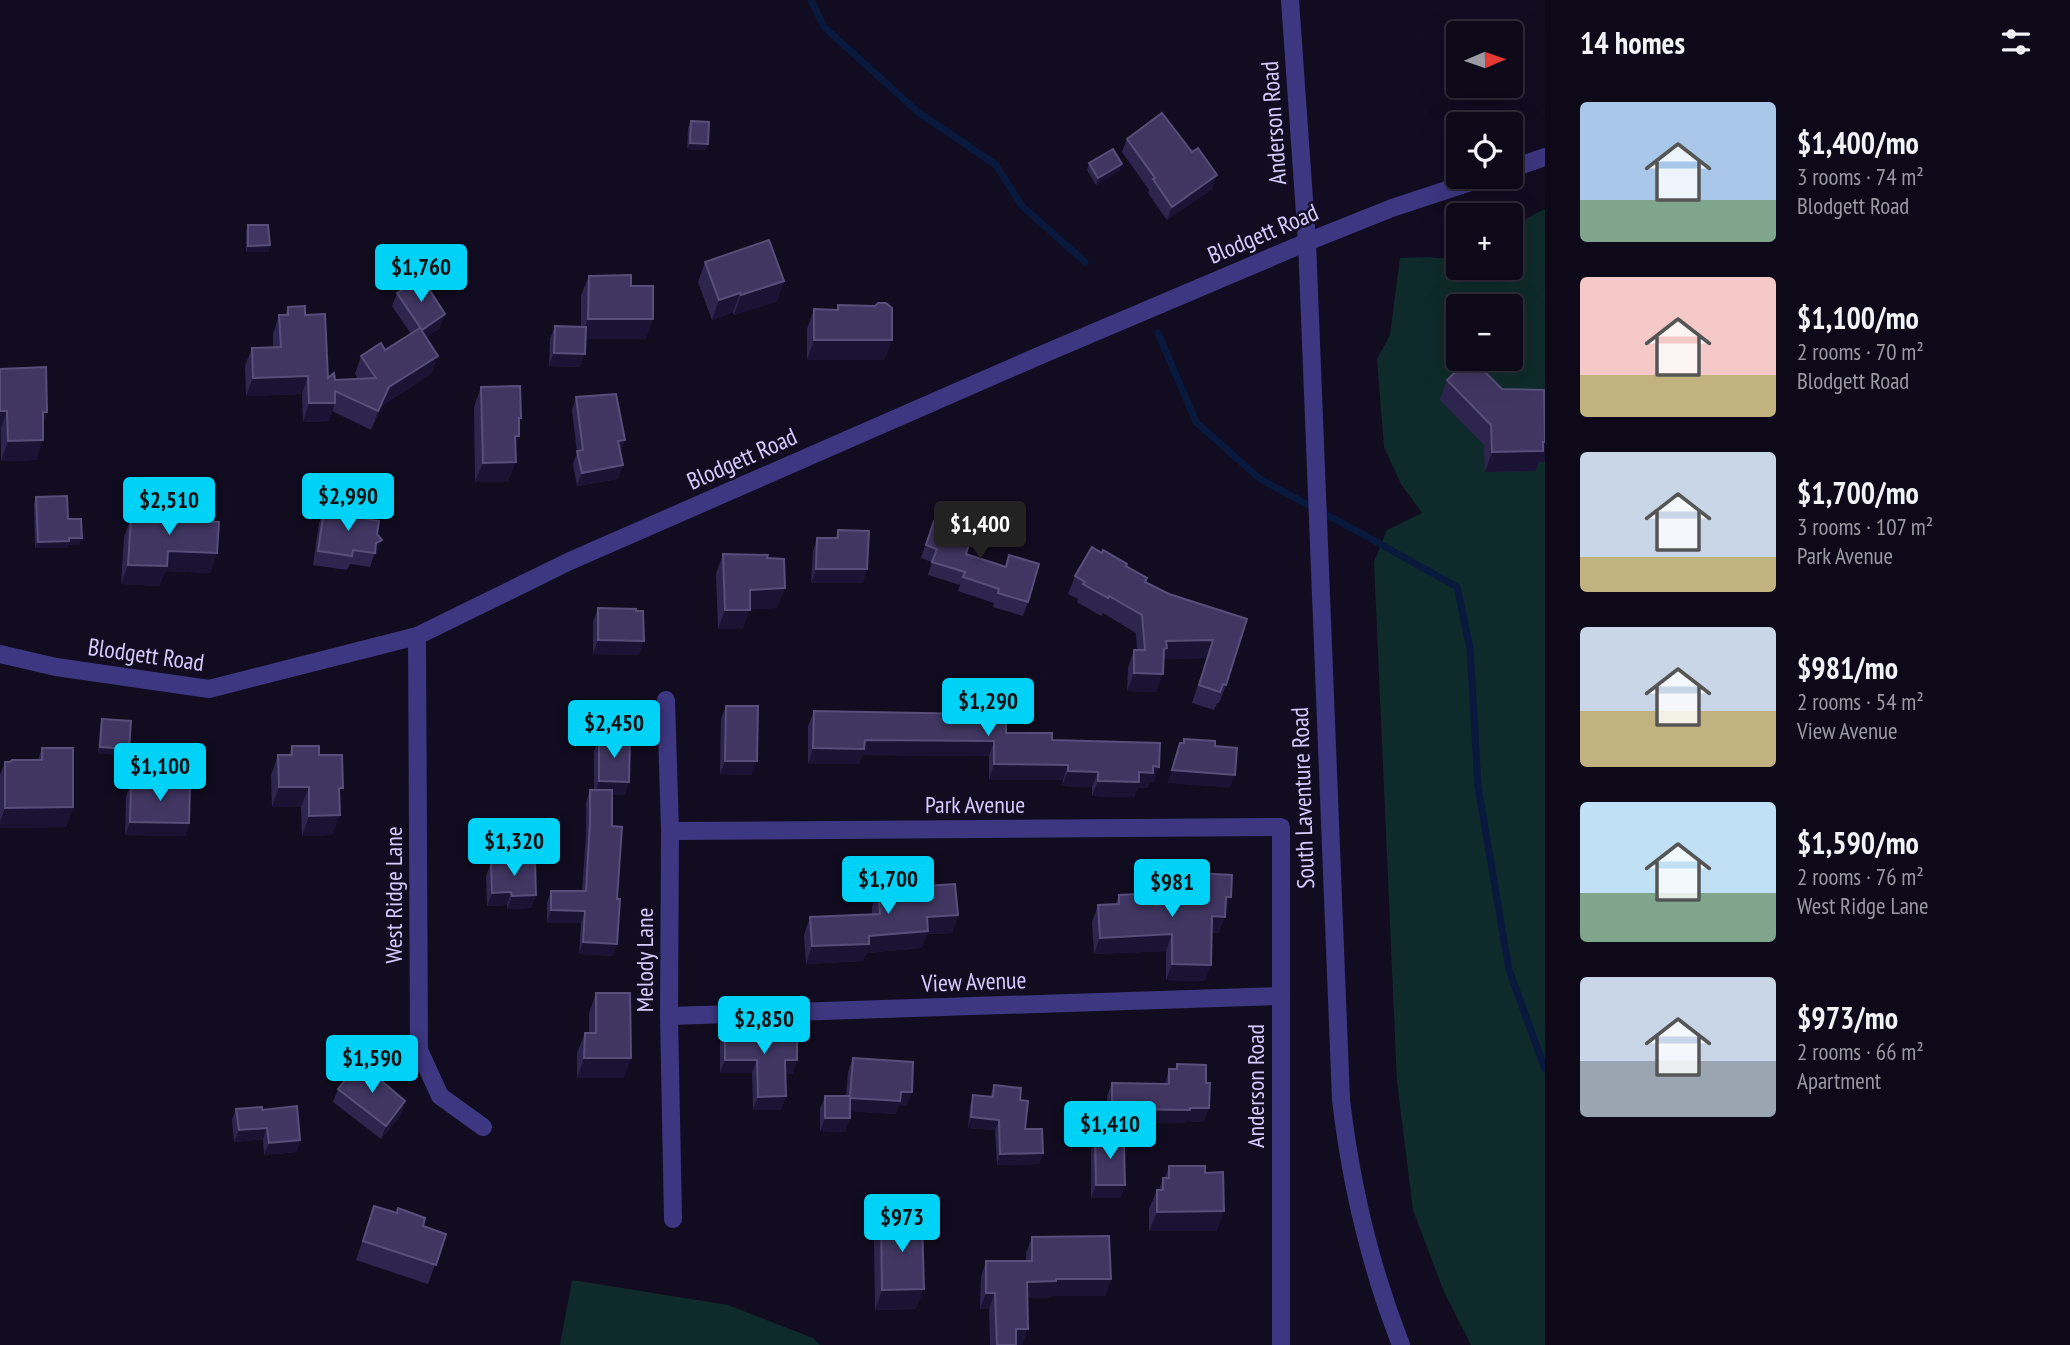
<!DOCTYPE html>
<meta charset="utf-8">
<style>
:root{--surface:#0d0918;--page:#1b1725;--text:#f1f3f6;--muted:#9a9aa2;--line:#2d2a37;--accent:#00d1f6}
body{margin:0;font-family:"PT Sans Narrow",sans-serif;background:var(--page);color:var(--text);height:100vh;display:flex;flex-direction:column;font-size:26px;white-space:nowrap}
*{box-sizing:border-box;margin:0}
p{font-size:23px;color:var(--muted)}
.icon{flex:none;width:38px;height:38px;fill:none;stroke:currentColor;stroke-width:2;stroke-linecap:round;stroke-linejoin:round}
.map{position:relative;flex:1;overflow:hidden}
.panel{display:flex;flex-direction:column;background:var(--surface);width:525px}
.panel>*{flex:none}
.needle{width:46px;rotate:88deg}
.buttons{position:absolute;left:1446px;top:21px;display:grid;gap:14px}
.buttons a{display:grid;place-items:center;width:77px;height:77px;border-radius:7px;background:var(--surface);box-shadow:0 7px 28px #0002,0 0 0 2px var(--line);font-size:35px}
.price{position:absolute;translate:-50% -60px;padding:0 16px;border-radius:7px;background:var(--accent);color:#111;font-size:23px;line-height:46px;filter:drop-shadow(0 2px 4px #0008)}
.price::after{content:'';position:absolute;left:50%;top:42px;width:21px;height:16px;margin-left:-10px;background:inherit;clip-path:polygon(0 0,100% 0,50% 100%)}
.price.current{background:#222;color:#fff}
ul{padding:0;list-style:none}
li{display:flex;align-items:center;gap:21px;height:175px;padding:0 35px}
li span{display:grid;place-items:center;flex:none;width:196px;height:140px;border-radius:7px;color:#555}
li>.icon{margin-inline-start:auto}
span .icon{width:84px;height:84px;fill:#fffc;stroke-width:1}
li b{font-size:30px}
h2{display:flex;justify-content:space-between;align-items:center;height:84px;padding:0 35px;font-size:30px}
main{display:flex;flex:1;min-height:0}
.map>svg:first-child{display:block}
.green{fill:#0f2a2a;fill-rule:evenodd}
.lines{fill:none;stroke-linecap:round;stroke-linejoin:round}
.stream{stroke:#08193d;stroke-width:7}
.minor{stroke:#3d3680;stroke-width:18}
.wall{fill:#2e254e}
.shaded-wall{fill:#1b1334}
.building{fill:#403661;stroke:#574e7a;stroke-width:2}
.labels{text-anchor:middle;stroke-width:5;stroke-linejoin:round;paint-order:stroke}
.street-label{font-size:24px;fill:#d4cbff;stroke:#110c20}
</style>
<main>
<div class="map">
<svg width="1545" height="1345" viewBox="0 0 1545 1345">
<rect width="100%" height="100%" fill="#110c20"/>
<g class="green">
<path d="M 1545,209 L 1545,1345 L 1471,1345 L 1444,1292 L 1413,1210 L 1397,1082 L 1374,562 L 1387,530 L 1422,513 L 1401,484 L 1384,447 L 1377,359 L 1390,335 L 1400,258 L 1428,257 L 1458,260 L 1458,268 L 1510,268 L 1510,227 ZM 1458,306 L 1510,306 L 1510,359 L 1458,359 Z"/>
<polygon points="572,1280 728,1305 813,1338 820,1345 560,1345"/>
</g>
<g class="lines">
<g class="stream">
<polyline points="811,0 824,27 918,112 996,165 1022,206 1085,262"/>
<polyline points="1158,333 1196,422 1260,479 1366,536 1457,587 1470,648 1478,786 1509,970 1545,1069"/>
</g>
<g class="minor">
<path d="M 1290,0 L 1307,242 L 1341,1100 C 1351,1185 1370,1266 1401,1345"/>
<polyline points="1510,169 1545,157"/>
<polyline points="417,636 419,1050 440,1096 483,1127"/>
<polyline points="0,654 56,667 209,689 417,636 570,561 1034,358 1307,242 1392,208 1486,177"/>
<polyline points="666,700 670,831 669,1016 673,1219"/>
<polyline points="670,831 1281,827 1281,1345"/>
<polyline points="669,1016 1281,996"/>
</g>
</g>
<g class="wall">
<polygon points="691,121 708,144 706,150 687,149 688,128"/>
<polygon points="1127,139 1212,189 1167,220 1148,193 1149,190 1122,152"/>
<polygon points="1089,163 1120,170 1096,185 1087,170"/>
<polygon points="248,225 270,245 268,252 246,252 246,232"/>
<polygon points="705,262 784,281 777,301 734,315 733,312 712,320 698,282"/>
<polygon points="589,276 631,286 646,339 586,339 580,367 549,366 550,339 555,326 581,326 581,295"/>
<polygon points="397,293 440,328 426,337 431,374 383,405 371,430 332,411 329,421 303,422 302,394 246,396 245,366 252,348 273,347 273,334 279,315 285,315 288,307 305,315 328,378 335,380 358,379 355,374 361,356 385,350 411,334 392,306"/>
<polygon points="838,305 892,340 884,360 807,360 807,329 814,309 837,310"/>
<polygon points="0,369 47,412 43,423 36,460 1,461"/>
<polygon points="1447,380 1502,389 1545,401 1545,462 1539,462 1536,471 1485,472 1484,445 1440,400"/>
<polygon points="481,387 519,422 519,436 515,447 508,482 475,482 474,407"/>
<polygon points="576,397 625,440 620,453 623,465 618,479 577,486 573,464 577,452 572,410"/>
<polygon points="36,497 68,519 82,538 79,545 68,545 67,548 35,548 34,504"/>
<polygon points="150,510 193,521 217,553 210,573 165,571 159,586 121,584 124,537 131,517 147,518"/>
<polygon points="324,510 367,519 377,534 377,553 374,555 370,567 350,564 347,570 313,565 319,523"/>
<polygon points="838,530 863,583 811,583 813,551 817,538 835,538"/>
<polygon points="929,534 966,554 1005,567 1009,555 1028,602 1023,616 993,607 994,603 958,591 960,585 928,575 932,562 921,558"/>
<polygon points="1102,553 1147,578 1146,582 1169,594 1247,619 1226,685 1219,703 1217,703 1214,710 1192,703 1207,658 1163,659 1156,692 1127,691 1128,668 1134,650 1137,650 1136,633 1103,613 1101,616 1077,602 1078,599 1068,594 1075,576"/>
<polygon points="723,554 767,558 785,588 777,608 750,609 742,629 718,629 716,574"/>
<polygon points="598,608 639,655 593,654 593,622"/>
<polygon points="977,684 1001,693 1006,733 1052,740 1154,782 1150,782 1147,788 1137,788 1134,797 1092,796 1092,787 1062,786 1063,780 989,780 989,756 862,755 859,764 808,764 808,726 814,711 971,714 971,699"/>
<polygon points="726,706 752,775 720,774 721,719"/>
<polygon points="102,719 126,756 98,753 100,725"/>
<polygon points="599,738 625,795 612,795 613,956 579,954 581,923 547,923 547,903 551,891 582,891 586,834 586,802 590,790 594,790 594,751"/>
<polygon points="292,746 319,755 339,797 332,835 302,836 301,807 272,807 271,775 278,755 289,755"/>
<polygon points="42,748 73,807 66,827 0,828 0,775 5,762 38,760"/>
<polygon points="131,783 189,823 185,836 125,835 126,797"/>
<polygon points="491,863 522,864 536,895 531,908 507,909 507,905 487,906 486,876"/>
<polygon points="1195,873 1225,913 1219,933 1212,933 1205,981 1166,980 1166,951 1094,954 1092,922 1098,905 1115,905 1119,895 1155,905 1189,903 1189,890"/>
<polygon points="878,889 958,915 952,933 927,934 921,948 866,953 863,961 806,964 804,935 810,917 872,914 872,907"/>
<polygon points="596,993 624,1078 577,1078 577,1053 585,1033 589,1033 589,1013"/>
<polygon points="725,1030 797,1060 792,1074 785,1073 786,1096 781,1110 753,1110 752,1073 720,1073 720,1043"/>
<polygon points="853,1058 907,1106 899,1105 895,1114 850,1111 845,1132 820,1131 820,1109 825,1096 846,1096 848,1072"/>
<polygon points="1177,1064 1206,1083 1204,1122 1186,1121 1185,1123 1107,1122 1107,1096 1112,1083 1165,1084 1169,1069 1175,1069"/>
<polygon points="994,1085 1020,1100 1025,1129 1043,1153 1039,1164 997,1165 995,1130 968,1128 970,1106 973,1095 990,1097"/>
<polygon points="338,1089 405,1101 401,1115 381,1139 333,1102"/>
<polygon points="236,1109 262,1110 300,1140 296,1152 264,1155 263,1139 234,1142 232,1120"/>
<polygon points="1095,1136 1125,1185 1120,1198 1091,1198 1091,1150"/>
<polygon points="1169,1166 1205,1173 1217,1231 1149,1231 1149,1209 1157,1190 1159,1190 1163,1178 1165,1178"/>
<polygon points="374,1206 423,1226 446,1234 428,1284 356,1260"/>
<polygon points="881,1219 916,1309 875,1310 874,1239"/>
<polygon points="1032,1237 1111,1279 1105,1296 1051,1296 1050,1298 1028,1298 1022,1345 990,1345 989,1309 980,1309 981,1277 986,1261 1026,1261 1026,1253"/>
</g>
<g class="shaded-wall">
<polygon points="690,143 708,144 706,150 687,149"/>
<polygon points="1122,164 1120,170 1096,185 1098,178"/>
<polygon points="1217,175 1212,189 1167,220 1172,207"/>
<polygon points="270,245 268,252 246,252 248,246"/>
<polygon points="784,281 777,301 734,315 741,295"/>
<polygon points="740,293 733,312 712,320 719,300"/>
<polygon points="445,314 440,328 417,344 422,330"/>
<polygon points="588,319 653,319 646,339 581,339"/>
<polygon points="814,340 892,340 884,360 807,360"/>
<polygon points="554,353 585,354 580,367 549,366"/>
<polygon points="438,356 431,374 383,405 371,430 378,411 389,387"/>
<polygon points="308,376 302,394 246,396 253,378"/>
<polygon points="309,403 335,403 329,421 303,422"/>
<polygon points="0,411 7,411 0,431"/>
<polygon points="43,412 47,412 40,432"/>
<polygon points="515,436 519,436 512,456"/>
<polygon points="43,440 36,460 1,461 8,441"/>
<polygon points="625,440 620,453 618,441"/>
<polygon points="1543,442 1545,442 1545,462 1539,462 1536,471 1485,472 1492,452"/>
<polygon points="516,462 508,482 475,482 483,463"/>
<polygon points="623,465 618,479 577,486 582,473"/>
<polygon points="69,538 82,538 79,545 68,545 67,548 35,548 38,542"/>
<polygon points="382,540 377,553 374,555 376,543"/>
<polygon points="168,551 217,553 210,573 165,571 159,586 121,584 128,565"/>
<polygon points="816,569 867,569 863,583 811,583"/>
<polygon points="785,588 777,608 747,610 750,610 742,629 718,629 725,610 750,590"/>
<polygon points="598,640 644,641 639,655 593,654"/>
<polygon points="1213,640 1207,658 1163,659 1160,666 1166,641"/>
<polygon points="1134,673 1163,674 1156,692 1127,691"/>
<polygon points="865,740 994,741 989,756 862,755 859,764 808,764 813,748"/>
<polygon points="100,747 129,749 126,756 98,753"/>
<polygon points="725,761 757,761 752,775 720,774"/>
<polygon points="994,764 1068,765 1063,780 989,780"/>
<polygon points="1153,766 1159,767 1154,782 1150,782 1147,788 1137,788 1134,797 1092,796 1098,781 1139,772"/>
<polygon points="1172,770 1235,775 1230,788 1167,783"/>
<polygon points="1068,771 1098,772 1092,787 1062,786"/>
<polygon points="599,781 629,782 625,795 594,795"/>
<polygon points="279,787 309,787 301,807 272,807"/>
<polygon points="73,807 66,827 0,828 0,822 5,808"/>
<polygon points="340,815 332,835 302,836 309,816"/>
<polygon points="130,822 189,823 185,836 125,835"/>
<polygon points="511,892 507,905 487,906 492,893"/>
<polygon points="536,895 531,908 507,909 512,896"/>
<polygon points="1226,897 1231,897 1225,913"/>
<polygon points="551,910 585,911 581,923 547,923"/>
<polygon points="958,915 952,933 927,934 921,948 866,953 863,961 806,964 812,946 869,936 927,917"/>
<polygon points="1212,916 1225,917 1219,933 1206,933"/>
<polygon points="1172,934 1166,951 1094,954 1100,938"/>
<polygon points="583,942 617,944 613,956 579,954"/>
<polygon points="1172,964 1211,965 1205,981 1166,980"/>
<polygon points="584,1058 631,1058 624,1078 577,1078"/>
<polygon points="725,1060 757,1060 752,1073 720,1073"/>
<polygon points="785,1060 797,1060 792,1074 780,1073"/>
<polygon points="901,1092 912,1092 907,1106 899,1105 895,1114 846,1111 850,1098"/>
<polygon points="786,1096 781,1110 753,1110 758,1097"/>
<polygon points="405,1101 401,1115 381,1139 386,1126"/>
<polygon points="1190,1108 1209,1108 1204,1122 1186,1121 1185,1123 1107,1122 1112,1109"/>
<polygon points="971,1117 999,1120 995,1130 968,1128"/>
<polygon points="825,1118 850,1118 845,1132 820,1131"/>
<polygon points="267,1128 263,1139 234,1142 239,1130"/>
<polygon points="300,1140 296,1152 264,1155 269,1143"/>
<polygon points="1043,1153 1039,1164 997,1165 1000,1154"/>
<polygon points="1096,1185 1125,1185 1120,1198 1091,1198"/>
<polygon points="1224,1211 1217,1231 1149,1231 1157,1212"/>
<polygon points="1056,1279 1111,1279 1105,1296 1051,1296 1050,1298 1022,1298 1027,1282"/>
<polygon points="924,1289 916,1309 875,1310 882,1290"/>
<polygon points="986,1293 995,1293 989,1309 980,1309"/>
<polygon points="1016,1329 1028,1329 1022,1345 1010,1345"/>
</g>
<g class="building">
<polygon points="1162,113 1192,152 1198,148 1217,175 1172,207 1153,179 1155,178 1127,139"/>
<polygon points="691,121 709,122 708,144 690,143"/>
<polygon points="1113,149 1122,164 1098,178 1089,163"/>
<polygon points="248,225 268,225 270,245 248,246"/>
<polygon points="769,240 784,281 741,295 740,293 719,300 705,262"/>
<polygon points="631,275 631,286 653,286 653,319 588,319 589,276"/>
<polygon points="422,278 445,314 422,330 397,293"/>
<polygon points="878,303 886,303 892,308 892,340 814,340 814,309 838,310 838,305 875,306"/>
<polygon points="305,306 305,315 325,314 328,378 334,373 335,380 376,378 361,356 381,343 385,350 420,328 438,356 389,387 378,411 335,391 335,403 309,403 308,376 253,378 252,348 281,347 279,315 288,315 288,307"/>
<polygon points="555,326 586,327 585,354 554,353"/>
<polygon points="1469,359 1472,359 1502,389 1544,390 1545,442 1543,442 1543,451 1492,452 1491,425 1447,380"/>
<polygon points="46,367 47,412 43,412 43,440 8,441 7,411 0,411 0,369"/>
<polygon points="520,386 521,418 519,418 519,436 515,436 516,462 483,463 481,387"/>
<polygon points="616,394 625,440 618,441 623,465 582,473 577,451 583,450 576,397"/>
<polygon points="67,496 68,519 81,519 82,538 69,538 69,541 38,542 36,497"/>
<polygon points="150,510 193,512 193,521 219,522 217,553 168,551 167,566 128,565 131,517 149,518"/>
<polygon points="324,510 349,514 350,511 368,513 367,519 379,521 377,534 382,540 376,543 375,553 353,550 352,556 318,551"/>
<polygon points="948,518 970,525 969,527 974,529 966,554 1006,567 1009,555 1039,564 1028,602 998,593 999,589 963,577 965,572 932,562 937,549 926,545 934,521 946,525"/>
<polygon points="838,530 869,531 867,569 816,569 817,538 838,538"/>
<polygon points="1092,547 1102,553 1103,550 1127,564 1126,566 1147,578 1145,582 1169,594 1247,619 1226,685 1223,684 1220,692 1199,685 1213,640 1166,641 1167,648 1164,649 1163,674 1134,673 1134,650 1145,650 1142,615 1109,596 1108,598 1083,584 1085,582 1075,576"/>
<polygon points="723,554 768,555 767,558 784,559 785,588 750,590 750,610 725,610"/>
<polygon points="598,608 636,609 636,611 643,611 644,641 598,640"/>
<polygon points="977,684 1004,684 1001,693 1006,696 1006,733 1052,733 1052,740 1160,743 1159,767 1153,766 1153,773 1139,772 1139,782 1098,781 1098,772 1068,771 1068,765 994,764 994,741 865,740 864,749 813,748 814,711 977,714"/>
<polygon points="726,706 758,706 757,761 725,761"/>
<polygon points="102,719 131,721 129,749 100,747"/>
<polygon points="599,738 630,738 629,782 599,781"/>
<polygon points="1184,739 1215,741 1215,746 1237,748 1235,775 1172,770 1180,743 1184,743"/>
<polygon points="292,746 319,746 319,755 342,755 343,788 339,788 340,815 309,816 309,787 279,787 278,755 292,755"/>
<polygon points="42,748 73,748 73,807 5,808 5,762 10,762 12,760 42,760"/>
<polygon points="131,783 190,785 189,823 130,822"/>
<polygon points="590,790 612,790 612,826 622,827 617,899 620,899 617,944 583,942 585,911 551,910 551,891 586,891 590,822"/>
<polygon points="522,860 522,864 535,863 536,895 512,896 511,892 492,893 491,863"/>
<polygon points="1195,873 1232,875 1231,897 1226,897 1225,917 1212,916 1211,965 1172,964 1172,934 1100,938 1098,905 1119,904 1119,895 1155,893 1155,905 1195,902"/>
<polygon points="955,884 958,915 927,917 928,931 869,936 869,944 812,946 810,917 880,914 878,889"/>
<polygon points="596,993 630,993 631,1058 584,1058 585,1033 596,1033"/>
<polygon points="725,1030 797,1030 797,1060 785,1060 786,1096 758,1097 757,1060 725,1060"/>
<polygon points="853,1058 913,1062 912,1092 901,1092 900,1101 850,1098 850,1118 825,1118 825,1096 850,1096"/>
<polygon points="358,1064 384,1083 405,1101 386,1126 338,1089"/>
<polygon points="1177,1064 1206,1065 1206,1083 1210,1083 1209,1108 1190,1108 1190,1110 1112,1109 1112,1083 1169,1084 1169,1069 1177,1069"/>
<polygon points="994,1085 1021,1088 1020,1100 1028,1101 1025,1129 1042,1129 1043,1153 1000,1154 999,1120 971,1117 973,1095 993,1097"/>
<polygon points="297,1106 300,1140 269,1143 267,1128 239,1130 236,1109 262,1107 262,1110"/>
<polygon points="1095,1136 1120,1136 1121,1145 1124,1145 1125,1185 1096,1185"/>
<polygon points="1169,1166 1205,1166 1205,1173 1223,1172 1224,1211 1157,1212 1157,1190 1163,1190 1163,1178 1169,1178"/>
<polygon points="374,1206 397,1213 398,1208 425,1218 423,1226 446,1234 436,1265 363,1241"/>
<polygon points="881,1219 922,1219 924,1289 882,1290"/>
<polygon points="1109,1236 1111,1279 1056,1279 1056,1281 1027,1282 1028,1329 1016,1329 1016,1345 997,1345 995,1293 986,1293 986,1261 1032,1261 1032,1237"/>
</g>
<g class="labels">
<g class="street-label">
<text transform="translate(1274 123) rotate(-94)" y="8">Anderson Road</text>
<text transform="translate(1263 234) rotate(-23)" y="8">Blodgett Road</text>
<text transform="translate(742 459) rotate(-24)" y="8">Blodgett Road</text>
<text transform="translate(146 655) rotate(8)" y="8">Blodgett Road</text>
<text transform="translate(1303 798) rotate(-92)" y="8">South Laventure Road</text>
<text x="975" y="813">Park Avenue</text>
<text transform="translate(394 895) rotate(-90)" y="8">West Ridge Lane</text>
<text transform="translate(645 960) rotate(-90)" y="8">Melody Lane</text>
<text transform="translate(974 982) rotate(-2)" y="8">View Avenue</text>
<text transform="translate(1256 1086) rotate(-90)" y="8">Anderson Road</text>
</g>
</g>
</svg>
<div class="buttons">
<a><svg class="needle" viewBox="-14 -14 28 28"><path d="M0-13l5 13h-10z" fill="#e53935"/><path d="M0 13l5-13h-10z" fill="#9a9aa2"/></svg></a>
<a><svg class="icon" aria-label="locate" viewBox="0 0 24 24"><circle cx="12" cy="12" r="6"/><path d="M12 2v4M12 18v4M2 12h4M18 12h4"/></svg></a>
<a>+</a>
<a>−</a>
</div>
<b class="price" style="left:421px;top:304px">$1,760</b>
<b class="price" style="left:348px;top:533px">$2,990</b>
<b class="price" style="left:169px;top:537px">$2,510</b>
<b class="price current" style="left:980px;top:561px">$1,400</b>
<b class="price" style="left:988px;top:738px">$1,290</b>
<b class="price" style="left:614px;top:760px">$2,450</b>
<b class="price" style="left:160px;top:803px">$1,100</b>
<b class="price" style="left:514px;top:878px">$1,320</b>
<b class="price" style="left:888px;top:916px">$1,700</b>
<b class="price" style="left:1172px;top:919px">$981</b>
<b class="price" style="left:764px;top:1056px">$2,850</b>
<b class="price" style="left:372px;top:1095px">$1,590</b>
<b class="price" style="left:1110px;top:1161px">$1,410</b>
<b class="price" style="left:902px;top:1254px">$973</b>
</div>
<section class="panel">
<h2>14 homes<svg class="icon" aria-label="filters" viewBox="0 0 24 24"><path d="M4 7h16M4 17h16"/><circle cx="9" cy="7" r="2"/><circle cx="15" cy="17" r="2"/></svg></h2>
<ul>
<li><span style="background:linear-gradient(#a9c7e8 70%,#7fa58c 0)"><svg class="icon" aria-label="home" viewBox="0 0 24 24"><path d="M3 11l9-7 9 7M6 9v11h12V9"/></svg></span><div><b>$1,400/mo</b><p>3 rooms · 74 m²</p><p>Blodgett Road</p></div></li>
<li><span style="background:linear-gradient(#f6c9c9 70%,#c2b280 0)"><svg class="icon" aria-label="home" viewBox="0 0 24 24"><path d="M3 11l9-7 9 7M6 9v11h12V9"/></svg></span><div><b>$1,100/mo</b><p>2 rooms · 70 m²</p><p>Blodgett Road</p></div></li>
<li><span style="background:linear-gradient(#c9d6e8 75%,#c2b280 0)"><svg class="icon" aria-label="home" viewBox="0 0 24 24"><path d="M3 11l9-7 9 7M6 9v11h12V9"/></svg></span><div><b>$1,700/mo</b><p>3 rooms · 107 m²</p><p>Park Avenue</p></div></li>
<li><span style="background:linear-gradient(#c9d6e8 60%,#c2b280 0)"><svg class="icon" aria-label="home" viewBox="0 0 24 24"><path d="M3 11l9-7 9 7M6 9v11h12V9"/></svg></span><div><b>$981/mo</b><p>2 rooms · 54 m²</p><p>View Avenue</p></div></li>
<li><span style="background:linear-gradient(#bfe0f5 65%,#7fa58c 0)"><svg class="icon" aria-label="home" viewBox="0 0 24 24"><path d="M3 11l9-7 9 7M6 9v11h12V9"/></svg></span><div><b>$1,590/mo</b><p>2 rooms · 76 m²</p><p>West Ridge Lane</p></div></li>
<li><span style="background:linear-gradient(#c9d6e8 60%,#9aa5b1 0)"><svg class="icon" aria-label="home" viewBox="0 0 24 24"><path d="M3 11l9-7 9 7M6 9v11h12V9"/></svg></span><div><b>$973/mo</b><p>2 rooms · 66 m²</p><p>Apartment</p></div></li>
</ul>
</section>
</main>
